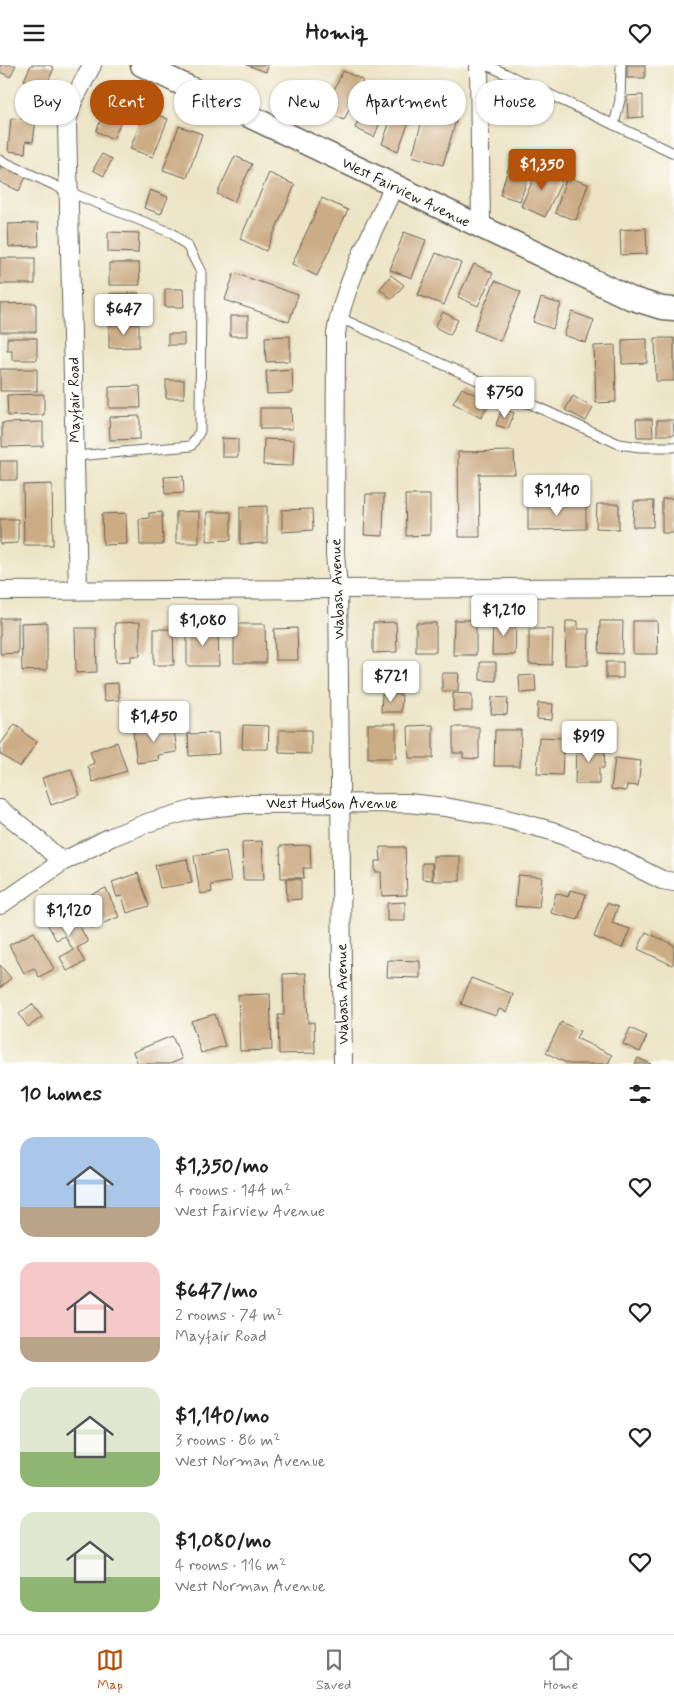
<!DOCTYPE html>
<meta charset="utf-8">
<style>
:root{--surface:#fff;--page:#f2f2f2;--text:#222;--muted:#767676;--line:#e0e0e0;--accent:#b45309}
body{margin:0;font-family:Mynerve,sans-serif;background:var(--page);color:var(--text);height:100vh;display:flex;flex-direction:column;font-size:19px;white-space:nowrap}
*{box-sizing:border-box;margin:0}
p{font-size:16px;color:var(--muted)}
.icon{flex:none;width:28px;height:28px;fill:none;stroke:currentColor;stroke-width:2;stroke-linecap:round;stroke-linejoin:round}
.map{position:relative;height:999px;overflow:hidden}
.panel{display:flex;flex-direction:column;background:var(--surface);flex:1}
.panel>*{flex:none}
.hud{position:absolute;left:15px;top:15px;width:645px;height:45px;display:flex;gap:10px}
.price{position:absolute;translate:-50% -42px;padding:0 11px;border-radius:5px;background:#fff;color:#222;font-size:16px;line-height:32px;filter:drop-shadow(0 1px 2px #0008)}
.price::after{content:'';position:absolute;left:50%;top:30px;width:15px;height:11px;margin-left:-8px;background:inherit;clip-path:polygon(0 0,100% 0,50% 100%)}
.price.on{background:var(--accent);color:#fff}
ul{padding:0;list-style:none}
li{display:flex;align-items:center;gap:15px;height:125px;padding:0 20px}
li span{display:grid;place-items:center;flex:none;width:140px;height:100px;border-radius:15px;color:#555}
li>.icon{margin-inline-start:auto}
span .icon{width:60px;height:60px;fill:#fffc;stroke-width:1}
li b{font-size:21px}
h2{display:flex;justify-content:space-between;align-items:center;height:60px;padding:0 20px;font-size:21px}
.chip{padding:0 18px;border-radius:22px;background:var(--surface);box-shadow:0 1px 4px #0004;font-size:18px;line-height:45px}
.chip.on{background:var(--accent);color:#fff}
header{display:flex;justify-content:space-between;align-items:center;height:65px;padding:0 20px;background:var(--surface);font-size:22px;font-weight:700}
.dock{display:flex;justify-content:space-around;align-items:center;height:70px;border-top:1px solid var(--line);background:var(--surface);font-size:14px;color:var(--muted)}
.dock a{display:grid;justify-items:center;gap:2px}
.dock .on{color:var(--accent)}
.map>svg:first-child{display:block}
.building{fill:#ccac85}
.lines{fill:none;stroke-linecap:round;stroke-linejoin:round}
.service-casing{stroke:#656257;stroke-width:11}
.minor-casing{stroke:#656257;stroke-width:20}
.tertiary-casing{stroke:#656257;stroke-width:25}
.service{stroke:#fff;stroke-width:9}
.minor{stroke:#fff;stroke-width:18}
.tertiary{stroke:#fff;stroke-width:22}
.labels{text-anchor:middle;stroke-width:4;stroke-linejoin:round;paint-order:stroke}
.street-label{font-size:15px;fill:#1c1c1c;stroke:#fdfcf7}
</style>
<header><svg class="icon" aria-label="menu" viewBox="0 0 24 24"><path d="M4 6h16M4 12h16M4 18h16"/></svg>Homiq<svg class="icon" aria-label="heart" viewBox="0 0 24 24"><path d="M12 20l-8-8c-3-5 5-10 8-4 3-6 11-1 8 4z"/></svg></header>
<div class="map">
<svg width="674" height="999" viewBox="0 0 674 999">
<rect width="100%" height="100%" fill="#fdfcf7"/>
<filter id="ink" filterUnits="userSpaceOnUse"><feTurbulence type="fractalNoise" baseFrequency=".02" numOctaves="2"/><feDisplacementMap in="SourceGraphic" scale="10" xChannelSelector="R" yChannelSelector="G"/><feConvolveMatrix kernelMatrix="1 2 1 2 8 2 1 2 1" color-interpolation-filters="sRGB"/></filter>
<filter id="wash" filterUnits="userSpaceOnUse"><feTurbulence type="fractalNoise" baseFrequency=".0096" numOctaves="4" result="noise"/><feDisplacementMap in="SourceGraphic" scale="20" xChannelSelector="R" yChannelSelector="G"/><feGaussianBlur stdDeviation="1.12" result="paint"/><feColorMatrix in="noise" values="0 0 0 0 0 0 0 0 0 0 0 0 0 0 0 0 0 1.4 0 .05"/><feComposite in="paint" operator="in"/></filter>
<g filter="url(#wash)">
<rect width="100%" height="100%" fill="#ece4c5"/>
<g id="blocks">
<g class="building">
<polygon points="0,0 16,0 10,12 0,7"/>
<polygon points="31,0 49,0 54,3 44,25 24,15"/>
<polygon points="247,0 268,0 266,7"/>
<rect x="627" y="0" width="18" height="13"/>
<polygon points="343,6 363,15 344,55 324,46"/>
<polygon points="113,29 130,37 113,74 96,66"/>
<polygon points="643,30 643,52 628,53 627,31"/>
<polygon points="368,32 387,41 374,72 355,63"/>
<polygon points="426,42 457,52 443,100 412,91"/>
<polygon points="145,45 168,54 153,92 130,84"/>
<polygon points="394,45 411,51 398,86 382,79"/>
<polygon points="11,53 36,55 33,77 26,76 25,88 8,86"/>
<polygon points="179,61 202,69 187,113 163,105"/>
<polygon points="102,89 112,94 104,111 93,105"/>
<polygon points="235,91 252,99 234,137 217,129"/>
<polygon points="511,94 532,101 520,136 500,130"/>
<polygon points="0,98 27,110 19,126 0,117"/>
<polygon points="540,100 564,111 545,152 521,141"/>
<polygon points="269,108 295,120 266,186 240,174"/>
<polygon points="567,112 588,119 576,155 555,148"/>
<polygon points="150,125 168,132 161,149 144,143"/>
<polygon points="322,133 348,145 317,211 292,199"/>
<polygon points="38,158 39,181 9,182 8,159"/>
<polygon points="646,163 647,189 621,190 620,165"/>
<polygon points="108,167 139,168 138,188 108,187"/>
<polygon points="404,167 426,175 412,213 390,205"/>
<polygon points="436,188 461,198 444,240 418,230"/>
<rect x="0" y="193" width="35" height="26"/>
<polygon points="109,198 139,198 140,220 109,220"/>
<polygon points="474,199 493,208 478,241 458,232"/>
<polygon points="234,208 298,230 289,257 225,235"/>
<polygon points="391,210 404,220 392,234 380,224"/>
<polygon points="495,216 521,227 500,276 474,265"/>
<polygon points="165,224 183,224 184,242 165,242"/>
<polygon points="139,228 140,250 109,251 109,229"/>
<polygon points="541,233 561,239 553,264 533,257"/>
<polygon points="36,238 36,267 0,267 0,239"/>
<polygon points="443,247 458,255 450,270 435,262"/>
<polygon points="572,247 594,255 586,278 564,270"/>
<rect x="230" y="251" width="18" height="20"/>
<polygon points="139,259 139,282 109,283 109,260"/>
<rect x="168" y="269" width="16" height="11"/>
<polygon points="290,271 290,296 266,297 265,272"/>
<polygon points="7,273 37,273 37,295 12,295 12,285 7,285"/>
<polygon points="655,273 674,273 674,316 656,316"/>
<polygon points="647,274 647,298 622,299 622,275"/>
<polygon points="615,280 616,337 596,338 594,281"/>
<rect x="0" y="304" width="37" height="22"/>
<polygon points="292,304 293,328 267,329 266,306"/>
<rect x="166" y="315" width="18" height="18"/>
<polygon points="140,321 141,343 109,343 109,322"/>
<polygon points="462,323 489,337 481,353 453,338"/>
<polygon points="44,329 44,350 8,351 7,330"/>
<polygon points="573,331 593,343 586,356 565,345"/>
<polygon points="260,343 291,343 292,364 260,364"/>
<polygon points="502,343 514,348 508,364 496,360"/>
<polygon points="140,351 140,374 110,375 109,352"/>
<polygon points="636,354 652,354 653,372 637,372"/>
<polygon points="657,355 673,355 674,370 657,370"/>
<polygon points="43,357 43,381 2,382 2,358"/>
<polygon points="222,373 238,374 238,392 222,392"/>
<polygon points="264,374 294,375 293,401 263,400"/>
<polygon points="514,386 515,409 479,409 480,472 459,472 458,387"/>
<rect x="0" y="396" width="17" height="19"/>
<polygon points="183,411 184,428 165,429 164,412"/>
<polygon points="52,419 53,480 24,480 23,420"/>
<polygon points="366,429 384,429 383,471 364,470"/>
<polygon points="405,430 430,430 430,470 406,471"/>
<polygon points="674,433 674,468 662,468 662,434"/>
<polygon points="634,436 654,436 653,462 633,462"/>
<polygon points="586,439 586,464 528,465 528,440"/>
<polygon points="597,439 619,439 619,464 596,463"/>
<polygon points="267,441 267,478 240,479 240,442"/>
<polygon points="312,444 313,465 282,467 282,445"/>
<polygon points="199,446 199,478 176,478 176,447"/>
<polygon points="162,447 163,480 140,480 139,454 149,453 149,448"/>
<polygon points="207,447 231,447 231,475 207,476"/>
<polygon points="126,448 127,479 103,480 102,449"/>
<polygon points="0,454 18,454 18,478 0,479"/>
<polygon points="0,553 18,553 18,588 0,589"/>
<polygon points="493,554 516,555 515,590 492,590"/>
<polygon points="454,555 476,555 476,590 453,590"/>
<polygon points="566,556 578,556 578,564 589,564 588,600 565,600"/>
<polygon points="600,556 623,556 622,589 599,588"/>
<polygon points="633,556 657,556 658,589 633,589"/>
<polygon points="47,557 47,605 22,606 21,558"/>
<polygon points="140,557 140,591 131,591 131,596 116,597 115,558"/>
<polygon points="396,557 397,587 373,588 373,558"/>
<rect x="416" y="558" width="20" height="29"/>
<polygon points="234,559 265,559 266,598 234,598"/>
<polygon points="218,562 219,601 187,601 187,563"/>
<polygon points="75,563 96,563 97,607 76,608"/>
<polygon points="297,563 298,595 275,595 274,564"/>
<polygon points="154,564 173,564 174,600 154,600"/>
<polygon points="529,564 553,564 552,600 529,599"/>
<polygon points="480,597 496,597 496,616 480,615"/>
<rect x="606" y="597" width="17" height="16"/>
<polygon points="442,608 459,608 458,626 442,626"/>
<polygon points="535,610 536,627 520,628 519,611"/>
<polygon points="118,618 119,635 104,636 103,619"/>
<polygon points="453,628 472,629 472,646 453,646"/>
<polygon points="382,629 402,630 401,647 381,647"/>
<polygon points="492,632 508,633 507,650 491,649"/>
<polygon points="538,638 553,639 552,655 537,654"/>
<polygon points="161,654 163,667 174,665 177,687 158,690 159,695 137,698 133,667 151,665 150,655"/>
<polygon points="15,659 24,665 23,667 37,677 20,702 0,689 0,680"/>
<rect x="368" y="659" width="28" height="34"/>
<polygon points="243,660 269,661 268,684 242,684"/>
<polygon points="433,660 433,693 409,693 408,661"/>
<polygon points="453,662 479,662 479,694 463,693 463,688 453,688"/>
<polygon points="279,665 311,665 311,689 279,688"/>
<polygon points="495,665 521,665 520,701 494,701"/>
<polygon points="218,668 219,689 189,691 188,669"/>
<polygon points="539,672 564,673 562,710 537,709"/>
<polygon points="117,677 127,706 93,717 88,701 94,698 90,686"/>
<polygon points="576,678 605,679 604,703 599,703 599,719 575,719"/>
<polygon points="615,693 641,696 638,721 627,720 626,726 611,724"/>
<polygon points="71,704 80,730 51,740 42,713"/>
<polygon points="262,776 264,815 243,815 242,777"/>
<polygon points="310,780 311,803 303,803 304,813 281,813 280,781"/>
<polygon points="380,782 405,782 407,830 382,831 381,807 375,807 375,796 381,796"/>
<polygon points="226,786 231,817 211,820 212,827 200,829 194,791"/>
<rect x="433" y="791" width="27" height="25"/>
<polygon points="187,794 192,818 160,823 155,800"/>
<polygon points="422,798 432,798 432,815 422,814"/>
<polygon points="138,808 149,841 127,848 122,831 117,832 112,817"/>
<polygon points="518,810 542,812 539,843 515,841"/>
<polygon points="286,814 301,814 301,834 287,835"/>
<polygon points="106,823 119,852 92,863 80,834"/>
<polygon points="570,825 586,829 578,855 551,848 556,828 568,832"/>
<polygon points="405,837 405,856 387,856 387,838"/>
<polygon points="607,838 618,842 612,858 630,864 622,883 594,872"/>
<polygon points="70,843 88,877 77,883 85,897 67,906 60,892 73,885 65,871 56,875 46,856"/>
<polygon points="34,867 54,904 39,912 34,903 24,908 9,880"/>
<polygon points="646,867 674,880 674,896 672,900 638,884"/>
<polygon points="388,895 420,896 420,913 387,912"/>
<polygon points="0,900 11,913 0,923"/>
<polygon points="306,908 308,958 314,957 315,988 279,989 278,950 284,950 283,909"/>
<polygon points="471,913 513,929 507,947 499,944 496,951 461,939"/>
<polygon points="270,929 272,985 240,986 238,930"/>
<polygon points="32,939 42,952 28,962 19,949"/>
<polygon points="215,949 225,981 201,988 191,956"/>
<polygon points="561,957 580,966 576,973 612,990 608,999 569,999 546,988"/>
<polygon points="630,963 647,971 640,987 623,979"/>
<polygon points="172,971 182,994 170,999 138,999 133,987"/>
<polygon points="638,993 651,999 635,999"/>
</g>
</g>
</g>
<g filter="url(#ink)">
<use href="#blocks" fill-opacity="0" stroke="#656257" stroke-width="1"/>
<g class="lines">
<g class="service-casing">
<g id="service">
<polyline points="487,0 674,88"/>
<polyline points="614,60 620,35 621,0"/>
<polyline points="0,95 69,127 172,168 188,182 201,207 200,366 191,381 76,391"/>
<polyline points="338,252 619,379 640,382 674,382"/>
</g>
</g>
<g class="minor-casing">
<g id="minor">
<polyline points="479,0 481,163"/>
<polyline points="78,525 67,58 71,40 92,0"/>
<polyline points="0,526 674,522"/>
<polyline points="0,744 34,771 62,797"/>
<polyline points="0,840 62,797 111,772 150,757 192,745 245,739 408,738 445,742 499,752 552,766 616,792 662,815 674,817"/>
<path d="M 343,999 L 338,523 L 335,489 L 336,269 C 343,220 373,167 394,121"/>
</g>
</g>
<g class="tertiary-casing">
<polyline id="tertiary" points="142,0 630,233 662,243 674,244"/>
</g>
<use href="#service" class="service"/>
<use href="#minor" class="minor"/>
<use href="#tertiary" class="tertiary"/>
</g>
</g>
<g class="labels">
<g class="street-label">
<text transform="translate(406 127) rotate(26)" y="5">West Fairview Avenue</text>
<text transform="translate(74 335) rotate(-91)" y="5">Mayfair Road</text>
<text transform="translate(337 524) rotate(-92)" y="5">Wabash Avenue</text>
<text x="332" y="743">West Hudson Avenue</text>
<text transform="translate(342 929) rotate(-91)" y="5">Wabash Avenue</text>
</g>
</g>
</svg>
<b class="price on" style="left:542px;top:126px">$1,350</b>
<b class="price" style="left:124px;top:271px">$647</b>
<b class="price" style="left:505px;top:354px">$750</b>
<b class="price" style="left:557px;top:452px">$1,140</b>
<b class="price" style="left:504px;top:572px">$1,210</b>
<b class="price" style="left:203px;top:582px">$1,080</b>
<b class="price" style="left:391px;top:638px">$721</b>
<b class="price" style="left:154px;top:678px">$1,450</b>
<b class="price" style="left:589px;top:698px">$919</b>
<b class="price" style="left:69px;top:872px">$1,120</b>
<div class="hud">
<a class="chip">Buy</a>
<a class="chip on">Rent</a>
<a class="chip">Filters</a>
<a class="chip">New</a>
<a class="chip">Apartment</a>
<a class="chip">House</a>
</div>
</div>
<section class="panel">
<h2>10 homes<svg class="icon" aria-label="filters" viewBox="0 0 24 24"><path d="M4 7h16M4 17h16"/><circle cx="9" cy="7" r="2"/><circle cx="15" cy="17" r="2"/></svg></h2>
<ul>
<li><span style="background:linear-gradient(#a9c7e8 70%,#b9a48a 0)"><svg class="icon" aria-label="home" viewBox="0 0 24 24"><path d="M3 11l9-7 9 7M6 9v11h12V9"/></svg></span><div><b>$1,350/mo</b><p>4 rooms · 144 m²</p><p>West Fairview Avenue</p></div><svg class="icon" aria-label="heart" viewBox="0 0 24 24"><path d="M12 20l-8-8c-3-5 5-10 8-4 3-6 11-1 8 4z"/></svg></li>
<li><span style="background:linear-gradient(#f6c9c9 75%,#b9a48a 0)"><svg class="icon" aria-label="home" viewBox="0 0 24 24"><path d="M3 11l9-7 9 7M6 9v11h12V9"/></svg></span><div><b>$647/mo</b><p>2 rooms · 74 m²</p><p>Mayfair Road</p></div><svg class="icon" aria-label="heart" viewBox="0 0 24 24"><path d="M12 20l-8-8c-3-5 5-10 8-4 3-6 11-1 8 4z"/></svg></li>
<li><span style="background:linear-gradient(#dfe7d0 65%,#8fb573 0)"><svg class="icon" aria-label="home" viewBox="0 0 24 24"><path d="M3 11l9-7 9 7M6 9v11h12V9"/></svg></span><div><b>$1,140/mo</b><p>3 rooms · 86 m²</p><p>West Norman Avenue</p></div><svg class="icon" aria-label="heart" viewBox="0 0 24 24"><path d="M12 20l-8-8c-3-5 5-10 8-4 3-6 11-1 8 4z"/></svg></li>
<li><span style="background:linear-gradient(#dfe7d0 65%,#8fb573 0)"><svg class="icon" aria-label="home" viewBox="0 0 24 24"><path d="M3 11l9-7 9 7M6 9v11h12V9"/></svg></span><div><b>$1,080/mo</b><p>4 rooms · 116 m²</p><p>West Norman Avenue</p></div><svg class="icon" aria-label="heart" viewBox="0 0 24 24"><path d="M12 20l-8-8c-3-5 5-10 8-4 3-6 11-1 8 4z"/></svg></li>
</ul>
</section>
<nav class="dock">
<a class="on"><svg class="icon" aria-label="map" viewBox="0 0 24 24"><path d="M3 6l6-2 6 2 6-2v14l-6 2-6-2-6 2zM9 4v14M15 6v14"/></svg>Map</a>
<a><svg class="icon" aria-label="saved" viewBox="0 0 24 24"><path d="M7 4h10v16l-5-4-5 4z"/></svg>Saved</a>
<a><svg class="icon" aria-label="home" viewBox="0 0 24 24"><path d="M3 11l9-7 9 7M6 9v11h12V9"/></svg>Home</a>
</nav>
